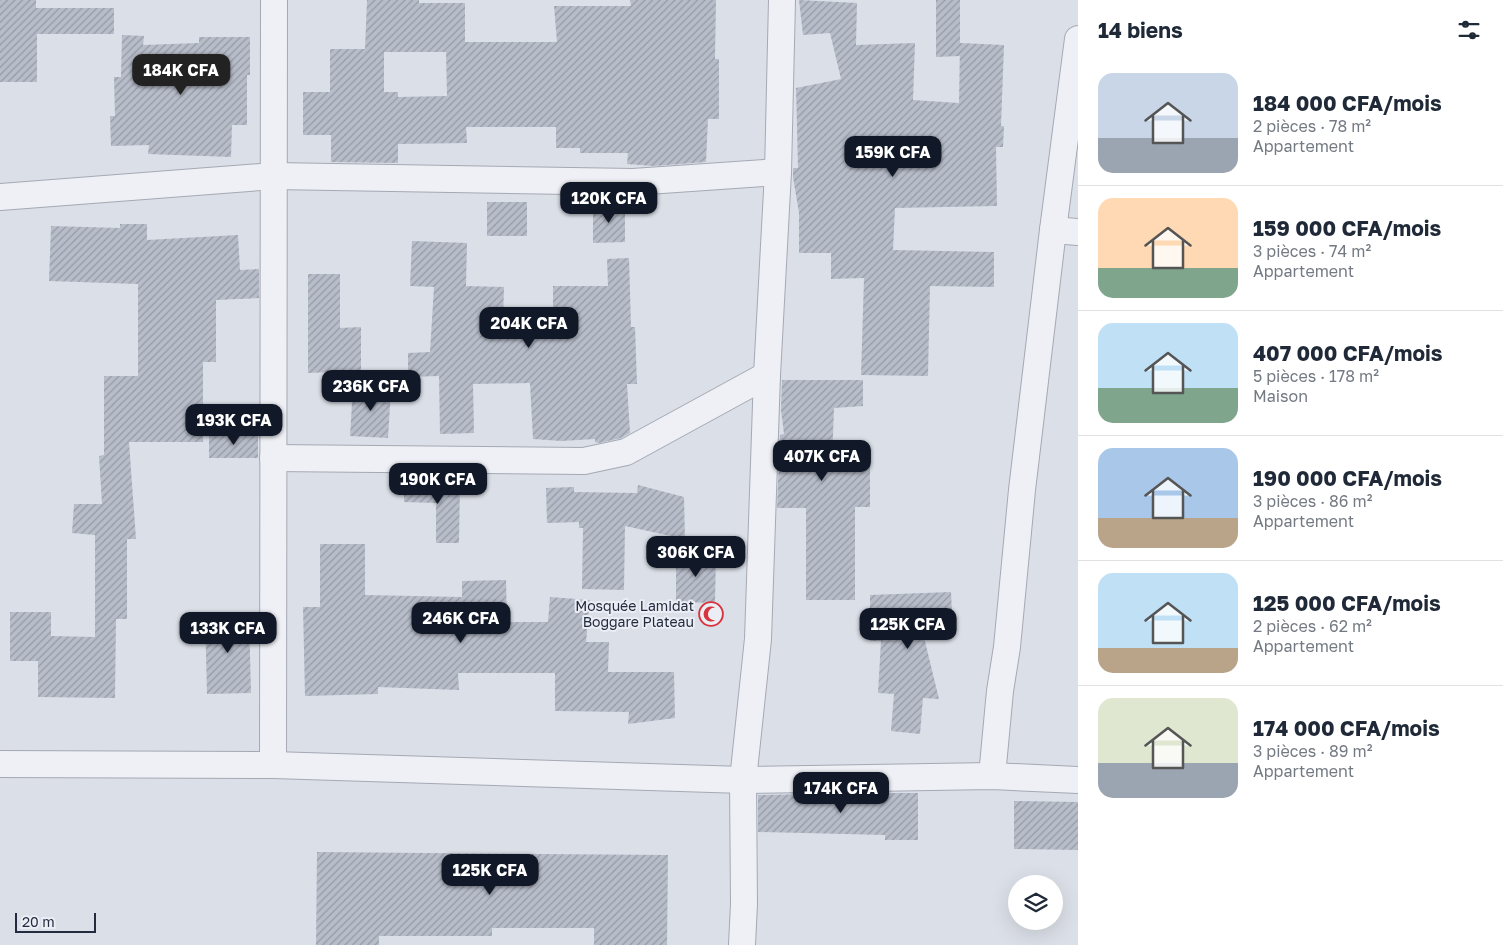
<!DOCTYPE html>
<html lang="fr">
<meta charset="utf-8">
<style>
:root{--surface:#fff;--page:#f2f2f3;--text:#1f2937;--muted:#747a83;--line:#e0e1e3;--accent:#111827}
body{margin:0;font-family:"Golos Text",sans-serif;background:var(--page);color:var(--text);height:100vh;display:flex;flex-direction:column;font-size:19px;white-space:nowrap}
*{box-sizing:border-box;margin:0}
p{font-size:16px;color:var(--muted)}
.icon{flex:none;width:28px;height:28px;fill:none;stroke:currentColor;stroke-width:2;stroke-linecap:round;stroke-linejoin:round}
.map{position:relative;flex:1;overflow:hidden}
.drawer{display:flex;flex-direction:column;background:var(--surface);width:425px}
.drawer>*{flex:none}
.fabs{position:absolute;left:1008px;top:875px;display:grid;gap:10px}
.fabs a{display:grid;place-items:center;width:55px;height:55px;border-radius:50%;background:var(--surface);box-shadow:0 5px 20px #0002;font-size:25px}
.scale{position:absolute;left:15px;bottom:12px;width:81px;box-sizing:border-box;padding-left:5px;border:2px solid #242b3e;border-top:0;font-size:14px;line-height:18px;white-space:nowrap;color:#242b3e;-webkit-text-stroke:4px #ebeef5;paint-order:stroke}
.price{position:absolute;translate:-50% -42px;padding:0 11px;border-radius:10px;background:var(--accent);color:#fff;font-size:16px;line-height:32px;filter:drop-shadow(0 1px 2px #0008)}
.price::after{content:'';position:absolute;left:50%;top:30px;width:15px;height:11px;margin-left:-8px;background:inherit;clip-path:polygon(0 0,100% 0,50% 100%)}
.price.selected{background:#222;color:#fff}
ul{padding:0;list-style:none}
li{display:flex;align-items:center;gap:15px;height:125px;padding:0 20px}
li+li{border-top:1px solid var(--line)}
li span{display:grid;place-items:center;flex:none;width:140px;height:100px;border-radius:15px;color:#555}
li>.icon{margin-inline-start:auto}
span .icon{width:60px;height:60px;fill:#fffc;stroke-width:1}
li b{font-size:21px}
h2{display:flex;justify-content:space-between;align-items:center;height:60px;padding:0 20px;font-size:21px}
main{display:flex;flex:1;min-height:0}
.map>svg:first-child{display:block}
.building{fill:url(#building-hatch);fill-rule:evenodd}
.lines{fill:none;stroke-linecap:round;stroke-linejoin:round}
.minor-casing{stroke:#a4a9b4;stroke-width:28}
.minor{stroke:#eef0f5;stroke-width:26}
.labels{text-anchor:middle;stroke-width:4;stroke-linejoin:round;paint-order:stroke}
.poi-label{font-size:14px;fill:#242b3e;stroke:#ebeef5;text-anchor:end}
</style>
<main>
<div class="map">
<svg width="1078" height="945" viewBox="0 0 1078 945">
<defs>
<pattern id="building-hatch" width="6" height="6" patternUnits="userSpaceOnUse" patternTransform="scale(1.25)"><rect width="6" height="6" fill="#b8bdca"/><path d="M-1 1l2-2M0 6l6-6M5 7l2-2" fill="none" stroke="#959aa5"/></pattern>
</defs>
<rect width="100%" height="100%" fill="#dbdfe7"/>
<g class="building">
<polygon points="0,0 36,0 36,8 114,8 114,34 37,34 37,82 0,82"/>
<path d="M 367,0 L 419,0 L 419,3 L 465,3 L 465,42 L 557,42 L 554,6 L 631,6 L 630,0 L 716,0 L 715,59 L 719,59 L 719,119 L 708,119 L 706,162 L 654,166 L 627,164 L 628,153 L 580,153 L 580,148 L 556,148 L 556,127 L 466,127 L 467,143 L 398,144 L 398,163 L 331,162 L 331,135 L 303,135 L 303,92 L 330,92 L 330,49 L 365,49 ZM 384,52 L 446,52 L 447,96 L 398,97 L 398,92 L 384,92 Z"/>
<polygon points="799,0 857,3 856,45 915,43 913,100 959,103 960,43 1004,45 1001,126 1004,126 1003,147 996,147 997,206 895,208 893,250 994,252 994,287 930,286 928,376 861,375 864,278 831,279 831,253 799,253 799,213 793,177 793,168 798,168 796,88 841,79 830,33 803,35"/>
<polygon points="936,0 960,0 960,56 936,57"/>
<polygon points="122,35 144,36 143,45 199,43 199,37 250,37 250,75 247,75 247,125 232,125 231,157 148,154 149,145 111,146 110,116 115,116 114,77 121,77"/>
<rect x="487" y="202" width="40" height="34"/>
<polygon points="593,206 625,206 625,242 593,243"/>
<polygon points="120,224 147,224 147,240 238,235 240,270 259,269 259,298 216,300 216,362 203,362 203,442 129,442 136,539 127,539 127,619 116,619 115,698 38,697 38,661 10,661 10,612 51,612 51,636 95,637 95,535 72,533 74,504 102,504 99,456 104,455 104,376 138,376 138,284 49,281 51,226 120,228"/>
<polygon points="412,241 467,243 466,286 504,287 503,319 553,320 553,286 608,286 607,259 629,258 631,327 635,327 637,384 627,384 630,433 621,438 599,443 595,442 595,439 561,441 533,439 530,383 473,384 474,433 440,434 439,376 408,377 408,353 430,352 434,287 410,286"/>
<polygon points="308,274 340,274 340,328 361,327 361,379 332,380 332,372 308,373"/>
<polygon points="782,380 863,380 863,406 834,408 832,461 870,461 870,507 855,507 855,600 806,600 806,508 777,508 780,435 784,434 781,410"/>
<polygon points="353,387 391,389 388,438 350,436"/>
<rect x="209" y="435" width="49" height="23"/>
<polygon points="404,479 460,481 459,543 436,543 436,503 404,502"/>
<polygon points="638,485 684,497 685,539 625,526 624,590 582,589 583,528 579,528 579,522 547,523 546,488 574,487 574,492 637,493"/>
<polygon points="320,544 365,544 365,595 462,597 462,581 506,580 507,622 548,622 550,597 590,600 586,642 609,642 608,672 674,672 675,718 628,724 629,712 555,711 555,673 458,673 459,690 378,687 378,694 305,696 303,607 320,607"/>
<polygon points="676,553 716,554 715,603 676,602"/>
<polygon points="951,592 953,632 923,633 939,699 923,698 920,734 891,731 894,694 878,693 881,641 870,641 870,595"/>
<polygon points="249,614 251,693 207,694 205,615"/>
<polygon points="872,793 918,793 918,840 885,840 885,835 758,832 758,795"/>
<polygon points="1014,801 1078,802 1078,850 1014,849"/>
<polygon points="317,852 668,855 667,945 594,945 594,928 492,928 492,936 379,936 379,945 316,945"/>
</g>
<g class="lines">
<g class="minor-casing">
<g id="minor">
<polyline points="0,197 274,176 633,182 778,172"/>
<polyline points="1053,230 1078,232"/>
<polyline points="273,458 584,461 626,452 767,375"/>
<polyline points="0,764 273,765 743,780 992,776 1078,780"/>
<polyline points="273,765 274,0"/>
<polyline points="992,776 1000,691 1007,647 1022,490 1053,230 1078,39"/>
<polyline points="742,945 744,904 743,780 758,639 767,375 778,172 782,0"/>
</g>
</g>
<use href="#minor" class="minor"/>
</g>
<defs>
<g id="mosque-ring" transform="scale(1.25)"><circle r="9.5" fill="#ebeef5" stroke="#d8343e" stroke-width="1.5"/><path d="M3.5-4.9A6 6 0 1 0 3.5 4.9A5 5 0 1 1 3.5-4.9Z" fill="#d8343e"/></g>
</defs>
<g fill-rule="evenodd">
<use href="#mosque-ring" x="711" y="614"/>
</g>
<g class="labels">
<g class="poi-label">
<text x="694" y="611">Mosquée Lamidat<tspan x="694" dy="16">Boggare Plateau</tspan></text>
</g>
</g>
</svg>
<div class="fabs">
<a><svg class="icon" aria-label="layers" viewBox="0 0 24 24"><path d="M12 4l9 5-9 5-9-5zM3 14l9 5 9-5"/></svg></a>
</div>
<div class="scale">20 m</div>
<b class="price selected" style="left:181px;top:96px">184K CFA</b>
<b class="price" style="left:893px;top:178px">159K CFA</b>
<b class="price" style="left:609px;top:224px">120K CFA</b>
<b class="price" style="left:529px;top:349px">204K CFA</b>
<b class="price" style="left:371px;top:412px">236K CFA</b>
<b class="price" style="left:234px;top:446px">193K CFA</b>
<b class="price" style="left:822px;top:482px">407K CFA</b>
<b class="price" style="left:438px;top:505px">190K CFA</b>
<b class="price" style="left:696px;top:578px">306K CFA</b>
<b class="price" style="left:461px;top:644px">246K CFA</b>
<b class="price" style="left:908px;top:650px">125K CFA</b>
<b class="price" style="left:228px;top:654px">133K CFA</b>
<b class="price" style="left:841px;top:814px">174K CFA</b>
<b class="price" style="left:490px;top:896px">125K CFA</b>
</div>
<section class="drawer">
<h2>14 biens<svg class="icon" aria-label="filters" viewBox="0 0 24 24"><path d="M4 7h16M4 17h16"/><circle cx="9" cy="7" r="2"/><circle cx="15" cy="17" r="2"/></svg></h2>
<ul>
<li><span style="background:linear-gradient(#c9d6e8 65%,#9aa5b1 0)"><svg class="icon" aria-label="home" viewBox="0 0 24 24"><path d="M3 11l9-7 9 7M6 9v11h12V9"/></svg></span><div><b>184 000 CFA/mois</b><p>2 pièces · 78 m²</p><p>Appartement</p></div></li>
<li><span style="background:linear-gradient(#ffd9b3 70%,#7fa58c 0)"><svg class="icon" aria-label="home" viewBox="0 0 24 24"><path d="M3 11l9-7 9 7M6 9v11h12V9"/></svg></span><div><b>159 000 CFA/mois</b><p>3 pièces · 74 m²</p><p>Appartement</p></div></li>
<li><span style="background:linear-gradient(#bfe0f5 65%,#7fa58c 0)"><svg class="icon" aria-label="home" viewBox="0 0 24 24"><path d="M3 11l9-7 9 7M6 9v11h12V9"/></svg></span><div><b>407 000 CFA/mois</b><p>5 pièces · 178 m²</p><p>Maison</p></div></li>
<li><span style="background:linear-gradient(#a9c7e8 70%,#b9a48a 0)"><svg class="icon" aria-label="home" viewBox="0 0 24 24"><path d="M3 11l9-7 9 7M6 9v11h12V9"/></svg></span><div><b>190 000 CFA/mois</b><p>3 pièces · 86 m²</p><p>Appartement</p></div></li>
<li><span style="background:linear-gradient(#bfe0f5 75%,#b9a48a 0)"><svg class="icon" aria-label="home" viewBox="0 0 24 24"><path d="M3 11l9-7 9 7M6 9v11h12V9"/></svg></span><div><b>125 000 CFA/mois</b><p>2 pièces · 62 m²</p><p>Appartement</p></div></li>
<li><span style="background:linear-gradient(#dfe7d0 65%,#9aa5b1 0)"><svg class="icon" aria-label="home" viewBox="0 0 24 24"><path d="M3 11l9-7 9 7M6 9v11h12V9"/></svg></span><div><b>174 000 CFA/mois</b><p>3 pièces · 89 m²</p><p>Appartement</p></div></li>
</ul>
</section>
</main>
